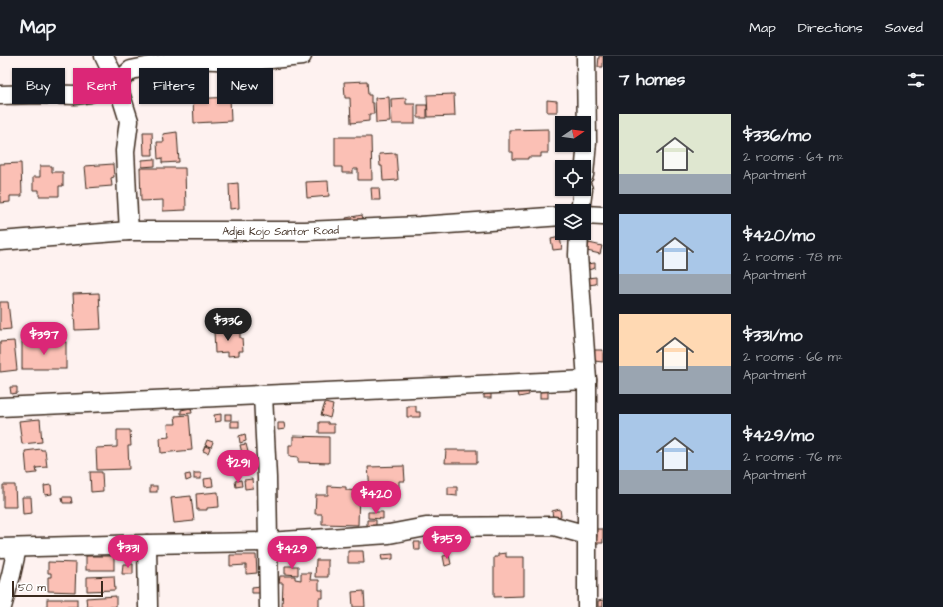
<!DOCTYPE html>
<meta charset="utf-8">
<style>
:root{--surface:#171b24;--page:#242831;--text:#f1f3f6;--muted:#9ea1a6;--line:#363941;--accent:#db2777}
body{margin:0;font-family:"Architects Daughter",sans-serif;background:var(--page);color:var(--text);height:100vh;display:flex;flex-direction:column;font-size:15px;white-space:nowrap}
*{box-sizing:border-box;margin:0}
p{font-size:13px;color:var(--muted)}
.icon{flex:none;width:22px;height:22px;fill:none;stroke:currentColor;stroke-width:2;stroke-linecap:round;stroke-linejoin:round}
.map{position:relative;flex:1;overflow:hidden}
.panel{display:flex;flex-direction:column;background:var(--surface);width:340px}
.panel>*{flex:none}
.banner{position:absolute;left:12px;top:12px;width:380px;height:36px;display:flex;gap:8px}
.needle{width:26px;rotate:77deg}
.controls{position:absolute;left:555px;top:60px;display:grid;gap:8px}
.controls a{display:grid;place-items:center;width:36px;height:36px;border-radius:0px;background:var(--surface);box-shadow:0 1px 3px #0004;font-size:20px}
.scale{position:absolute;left:12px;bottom:10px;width:91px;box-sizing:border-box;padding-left:4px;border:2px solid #3b2a1e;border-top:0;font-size:11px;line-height:14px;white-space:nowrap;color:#3b2a1e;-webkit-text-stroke:3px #fff;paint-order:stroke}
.price{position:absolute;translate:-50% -34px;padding:0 9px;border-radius:14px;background:var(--accent);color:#fff;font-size:13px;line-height:26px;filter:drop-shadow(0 1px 2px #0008)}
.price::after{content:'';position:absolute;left:50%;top:24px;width:12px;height:9px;margin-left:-6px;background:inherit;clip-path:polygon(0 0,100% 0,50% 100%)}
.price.on{background:#222;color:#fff}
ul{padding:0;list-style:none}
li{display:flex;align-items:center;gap:12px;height:100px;padding:0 16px}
li span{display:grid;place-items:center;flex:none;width:112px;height:80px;border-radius:0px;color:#555}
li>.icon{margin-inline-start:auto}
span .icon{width:48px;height:48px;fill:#fffc;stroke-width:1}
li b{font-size:17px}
h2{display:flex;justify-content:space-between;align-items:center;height:48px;padding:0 16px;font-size:17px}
.pill{padding:0 14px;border-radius:0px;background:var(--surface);box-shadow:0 1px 3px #0004;font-size:14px;line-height:36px}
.pill.on{background:var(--accent);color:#fff}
header{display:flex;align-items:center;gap:24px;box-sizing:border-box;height:56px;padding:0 20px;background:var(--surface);border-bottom:1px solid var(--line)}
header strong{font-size:19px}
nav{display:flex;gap:22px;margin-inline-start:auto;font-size:14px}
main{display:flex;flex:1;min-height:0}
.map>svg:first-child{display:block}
.building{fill:#fbc0b5;stroke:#3b2a1e}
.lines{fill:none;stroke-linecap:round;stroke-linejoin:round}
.minor-casing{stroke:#3b2a1e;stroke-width:21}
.minor{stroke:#fff;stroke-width:18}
.labels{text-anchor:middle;stroke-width:3;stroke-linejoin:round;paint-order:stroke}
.street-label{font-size:11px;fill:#3b2a1e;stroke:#fff}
</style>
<header>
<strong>Map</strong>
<nav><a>Map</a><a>Directions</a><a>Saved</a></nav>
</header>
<main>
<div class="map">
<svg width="603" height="551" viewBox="0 0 603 551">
<rect width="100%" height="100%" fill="#fef2f0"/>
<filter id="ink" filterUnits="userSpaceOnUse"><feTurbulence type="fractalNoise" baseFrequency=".025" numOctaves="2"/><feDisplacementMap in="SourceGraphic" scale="8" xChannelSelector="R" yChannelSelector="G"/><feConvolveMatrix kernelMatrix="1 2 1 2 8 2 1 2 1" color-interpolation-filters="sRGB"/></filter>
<g filter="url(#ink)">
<g class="building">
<polygon points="599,0 603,0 603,11 598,11"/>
<polygon points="367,25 368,39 371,39 371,47 373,47 374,58 369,58 369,65 351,67 350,42 345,42 344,26"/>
<polygon points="454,38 455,60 428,61 427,39"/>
<polygon points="230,41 231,65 194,67 193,43"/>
<polygon points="389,41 390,66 376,67 375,42"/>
<polygon points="406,42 406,48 415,48 415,68 392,68 391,43"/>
<polygon points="547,44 557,45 557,56 547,56"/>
<rect x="418" y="49" width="9" height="13"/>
<polygon points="548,73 548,97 541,97 541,101 528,101 528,103 513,103 513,96 509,96 509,74"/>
<polygon points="143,76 152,76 153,99 144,99"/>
<polygon points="177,76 179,106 162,107 162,102 158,103 157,86 164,86 163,78"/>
<polygon points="335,81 371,81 372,124 358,124 358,113 353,113 353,117 342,117 342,111 335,111"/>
<polygon points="396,97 398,124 383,125 382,110 380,110 379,98"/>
<polygon points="155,103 155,110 142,111 142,104"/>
<polygon points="21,107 22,140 10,140 10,146 0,147 0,108"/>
<polygon points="113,108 114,121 111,122 112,130 87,132 85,110"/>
<polygon points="40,110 52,110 52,116 63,116 63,130 59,130 59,140 39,140 39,134 33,134 33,121 40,121"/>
<polygon points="140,112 185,112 186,154 163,155 163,144 141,145"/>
<polygon points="328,125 329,140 307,142 306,126"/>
<polygon points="238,127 239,152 230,153 229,128"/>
<polygon points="371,132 379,132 380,144 372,144"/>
<polygon points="362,159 363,163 347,166 346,162"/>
<polygon points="560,181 562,193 553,194 551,183"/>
<polygon points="589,187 602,190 600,198 587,195"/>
<polygon points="595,207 595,212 588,214 586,208"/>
<polygon points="596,221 596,228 588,229 587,222"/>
<polygon points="99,237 101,273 75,274 73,238"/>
<polygon points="0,246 8,246 11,273 0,274"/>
<polygon points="240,274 240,282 242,282 243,295 239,295 239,299 228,300 228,296 215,297 214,275"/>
<polygon points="14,285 17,314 0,316 0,286"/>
<rect x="22" y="286" width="44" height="27"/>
<polygon points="594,294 603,294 603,306 594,305"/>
<polygon points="528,330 529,339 519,341 518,336"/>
<polygon points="10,331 17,331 17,337 11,338"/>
<rect x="540" y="331" width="8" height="11"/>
<rect x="484" y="335" width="7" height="7"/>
<polygon points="325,347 333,349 330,362 321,359"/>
<polygon points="407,350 416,350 416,356 420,356 420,361 407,361"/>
<polygon points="191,352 192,357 181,358 181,354"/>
<polygon points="221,358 221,365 215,366 214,359"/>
<rect x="225" y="358" width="6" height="6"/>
<polygon points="189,359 192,394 161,397 160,382 169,381 168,368 176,368 175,360"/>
<polygon points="40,363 42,386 22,388 19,365"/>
<rect x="231" y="365" width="8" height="6"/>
<polygon points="319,366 328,366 328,368 334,368 334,377 319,377"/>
<polygon points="278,367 284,367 285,373 278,374"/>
<polygon points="117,374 130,374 131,390 128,390 129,413 97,414 96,392 117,391"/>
<polygon points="245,378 246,385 240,387 239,380"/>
<polygon points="293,380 329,381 329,407 298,406 298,401 289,400 289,389 293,389"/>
<polygon points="207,384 213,386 211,391 205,389"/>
<polygon points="246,388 248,396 242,397 240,389"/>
<polygon points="205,390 210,392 208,397 203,395"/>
<polygon points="41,393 41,394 45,394 47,411 36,412 37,417 27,418 25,395"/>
<polygon points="446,394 477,394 477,407 445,407"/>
<polygon points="404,410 405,425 399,425 399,432 389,432 390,441 378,441 378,434 370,434 368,411"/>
<polygon points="90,416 102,416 103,435 91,436"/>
<rect x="194" y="417" width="7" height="6"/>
<polygon points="190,418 191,423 186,425 185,419"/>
<polygon points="212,422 213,430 205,431 204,423"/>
<polygon points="252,423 253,432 245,433 244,424"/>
<polygon points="241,424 242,430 236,431 235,425"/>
<polygon points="3,429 15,429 16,451 3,451"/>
<polygon points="51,429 52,438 45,439 44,430"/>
<rect x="150" y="430" width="7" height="6"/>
<polygon points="328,430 346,431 346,434 359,435 358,469 322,468 322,458 315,458 316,439 328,439"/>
<polygon points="448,431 457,431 457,440 448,439"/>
<polygon points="218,436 219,451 207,452 207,454 197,454 196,438"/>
<polygon points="191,440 194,465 174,467 171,442"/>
<polygon points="22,441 31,441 32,457 23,458"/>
<polygon points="62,441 71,441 72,447 63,447"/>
<polygon points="560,453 561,460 553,462 552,455"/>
<polygon points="368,456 383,456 383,463 368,462"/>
<polygon points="367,464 376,464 376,471 367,470"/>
<polygon points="594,473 603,473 603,487 595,487"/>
<polygon points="414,486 420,486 420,494 415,494"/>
<polygon points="348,495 363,495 364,507 348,507"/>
<polygon points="506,497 506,501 524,501 524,540 494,541 494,501 498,501 498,498"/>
<polygon points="393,498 393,503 382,504 381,499"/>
<polygon points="230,499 256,499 257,517 246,518 246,509 230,510"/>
<polygon points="449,499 451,508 445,510 443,500"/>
<rect x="86" y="500" width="28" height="14"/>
<polygon points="316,504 328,504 328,521 315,521"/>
<polygon points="48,506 76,507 75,536 48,535 48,521 51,521 51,517 48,517"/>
<polygon points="123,508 133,508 133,518 122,518"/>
<polygon points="285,510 298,510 298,519 285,518"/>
<polygon points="301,517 311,517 310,524 319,524 319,534 323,534 323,542 319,542 319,551 282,551 283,527 279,527 280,520 295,520 295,523 301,524"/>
<polygon points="114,520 115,534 87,535 87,521"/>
<polygon points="261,530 261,537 252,537 252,531"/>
<polygon points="364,535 365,551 353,551 352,536"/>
<polygon points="116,540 116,551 87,551 86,542"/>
<rect x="47" y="543" width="30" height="8"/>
<polygon points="603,544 603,551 598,551 598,545"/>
</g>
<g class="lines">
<g class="minor-casing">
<g id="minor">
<polyline points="104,0 117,27 129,65 125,95 127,139 129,175"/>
<polyline points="0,39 41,38 75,39 90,37 117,27 131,14 185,3 216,4 241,6 302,0"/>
<polyline points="584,119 587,86 586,0"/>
<polyline points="580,155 583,133"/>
<polyline points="584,159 603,160"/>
<polyline points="579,177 578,199 587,324 587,551"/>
<path id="s1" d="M 0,185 L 129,175 L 305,175 L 420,170 L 562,160"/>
<polyline points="263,339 267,422 269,551"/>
<polyline points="0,351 587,324"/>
<polyline points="147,488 148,551"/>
<polyline points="0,492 147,488 268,486 389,478 426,471 554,470 587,479"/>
<polyline points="2,551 11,519 17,492"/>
</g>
</g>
<use href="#minor" class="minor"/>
</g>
</g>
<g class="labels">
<g class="street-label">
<text dy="4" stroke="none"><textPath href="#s1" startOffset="281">Adjei Kojo Santor Road</textPath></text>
</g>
</g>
</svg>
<div class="controls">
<a><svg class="needle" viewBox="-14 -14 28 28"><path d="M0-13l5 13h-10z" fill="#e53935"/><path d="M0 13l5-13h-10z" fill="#9ea1a6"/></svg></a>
<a><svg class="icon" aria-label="locate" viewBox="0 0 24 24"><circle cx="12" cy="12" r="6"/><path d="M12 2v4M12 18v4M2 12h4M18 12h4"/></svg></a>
<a><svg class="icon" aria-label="layers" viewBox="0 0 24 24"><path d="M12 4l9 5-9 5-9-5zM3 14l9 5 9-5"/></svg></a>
</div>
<div class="scale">50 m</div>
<b class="price on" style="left:228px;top:286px">$336</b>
<b class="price" style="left:44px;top:300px">$397</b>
<b class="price" style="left:238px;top:428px">$291</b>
<b class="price" style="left:376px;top:459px">$420</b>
<b class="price" style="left:447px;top:504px">$359</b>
<b class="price" style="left:128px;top:513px">$331</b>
<b class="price" style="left:292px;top:514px">$429</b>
<div class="banner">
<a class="pill">Buy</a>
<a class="pill on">Rent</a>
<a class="pill">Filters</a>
<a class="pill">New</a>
</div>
</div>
<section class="panel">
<h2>7 homes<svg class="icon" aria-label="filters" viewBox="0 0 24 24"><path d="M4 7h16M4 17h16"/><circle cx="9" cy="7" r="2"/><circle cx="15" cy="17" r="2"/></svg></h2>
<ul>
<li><span style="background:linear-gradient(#dfe7d0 75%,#9aa5b1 0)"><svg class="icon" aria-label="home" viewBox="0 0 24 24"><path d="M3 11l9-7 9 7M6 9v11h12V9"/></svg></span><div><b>$336/mo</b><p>2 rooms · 64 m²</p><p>Apartment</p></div></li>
<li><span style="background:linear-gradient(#a9c7e8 75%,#9aa5b1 0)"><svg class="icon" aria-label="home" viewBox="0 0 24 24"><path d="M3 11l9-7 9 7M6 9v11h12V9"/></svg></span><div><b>$420/mo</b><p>2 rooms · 78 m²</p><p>Apartment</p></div></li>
<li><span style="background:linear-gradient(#ffd9b3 65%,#9aa5b1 0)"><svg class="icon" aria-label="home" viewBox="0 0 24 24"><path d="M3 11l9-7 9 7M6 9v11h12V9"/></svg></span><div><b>$331/mo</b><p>2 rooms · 66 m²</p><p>Apartment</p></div></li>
<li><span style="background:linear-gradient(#a9c7e8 70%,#9aa5b1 0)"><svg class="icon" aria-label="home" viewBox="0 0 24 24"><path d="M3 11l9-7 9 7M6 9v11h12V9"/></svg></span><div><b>$429/mo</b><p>2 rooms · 76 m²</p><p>Apartment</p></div></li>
</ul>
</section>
</main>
